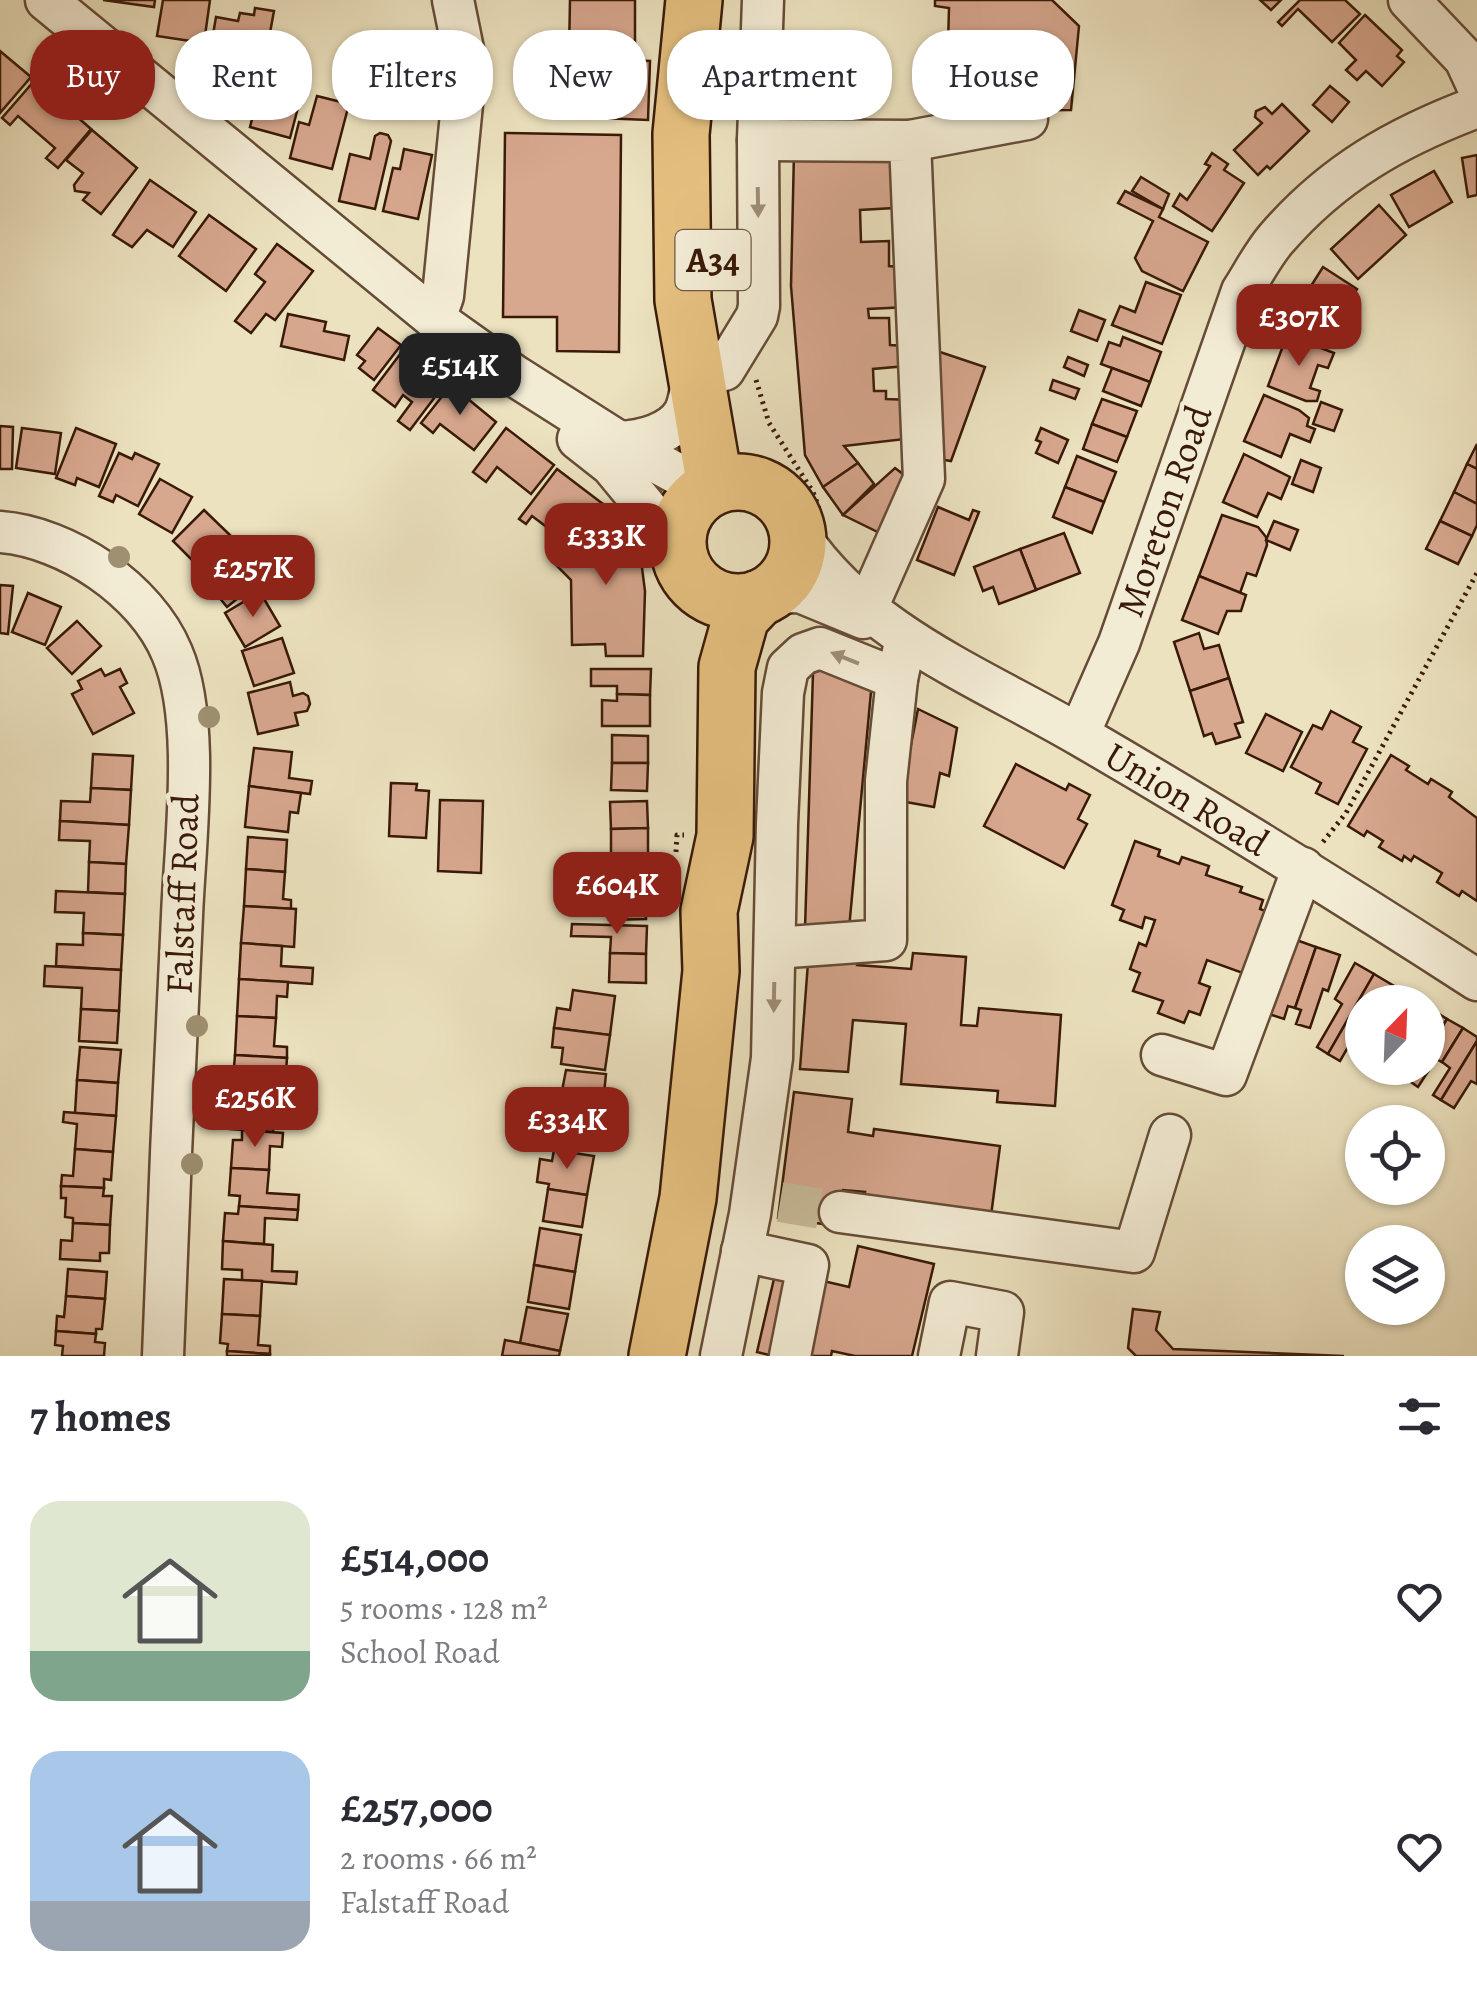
<!DOCTYPE html>
<meta charset="utf-8">
<style>
:root{--surface:#fff;--page:#f2f2f3;--text:#2b2b33;--muted:#7c7c81;--accent:#8f2418}
body{margin:0;font-family:Alegreya,serif;background:var(--page);color:var(--text);height:100vh;display:flex;flex-direction:column;font-size:38px;white-space:nowrap}
*{box-sizing:border-box;margin:0}
p{font-size:32px;color:var(--muted)}
.icon{flex:none;width:55px;height:55px;fill:none;stroke:currentColor;stroke-width:2;stroke-linecap:round;stroke-linejoin:round}
.map{position:relative;height:1356px;overflow:hidden}
.sheet{display:flex;flex-direction:column;background:var(--surface);flex:1}
.sheet>*{flex:none}
.banner{position:absolute;left:30px;top:30px;width:1418px;height:90px;display:flex;gap:20px}
.needle{width:65px;rotate:23deg}
.fabs{position:absolute;left:1345px;top:985px;display:grid;gap:20px}
.fabs a{display:grid;place-items:center;width:100px;height:100px;border-radius:50%;background:var(--surface);box-shadow:0 2px 8px #0004;font-size:50px}
.price{position:absolute;translate:-50% -85px;padding:0 22px;border-radius:20px;background:var(--accent);color:#fff;font-size:32px;line-height:65px;filter:drop-shadow(0 2px 5px #0008)}
.price::after{content:'';position:absolute;left:50%;top:60px;width:30px;height:22px;margin-left:-15px;background:inherit;clip-path:polygon(0 0,100% 0,50% 100%)}
.price.on{background:#222;color:#fff}
ul{padding:0;list-style:none}
li{display:flex;align-items:center;gap:30px;height:250px;padding:0 30px}
li span{display:grid;place-items:center;flex:none;width:280px;height:200px;border-radius:30px;color:#555}
li>.icon{margin-inline-start:auto}
span .icon{width:120px;height:120px;fill:#fffc;stroke-width:1}
li b{font-size:42px}
h2{display:flex;justify-content:space-between;align-items:center;height:120px;padding:0 30px;font-size:42px}
.tag{padding:0 35px;border-radius:40px;background:var(--surface);box-shadow:0 2px 8px #0004;font-size:35px;line-height:90px}
.tag.on{background:var(--accent);color:#fff}
.map>svg:first-child{display:block}
.building{fill:#d7a78e;stroke:#391a08;stroke-width:2.5}
.lines{fill:none;stroke-linecap:round;stroke-linejoin:round}
.minor-tunnel{stroke:#c8ba9a;stroke-width:40;stroke-dasharray:40 20;stroke-linecap:butt}
.minor-casing{stroke:#664c36;stroke-width:45}
.highway-casing{stroke:#391a08;stroke-width:60}
.path{stroke:#391a08;stroke-width:5;stroke-dasharray:2.5 5;stroke-linecap:butt}
.minor{stroke:#f3ecd5;stroke-width:40}
.highway{stroke:#e6c180;stroke-width:55}
.tree{fill:#9e9071}
.oneway{fill:#9f8e79}
.labels{text-anchor:middle;stroke-width:9;stroke-linejoin:round;paint-order:stroke}
.shield{fill:#f3ecd5;stroke:#715946;stroke-width:2.5}
.shield-label{font-size:35px;font-weight:bold;fill:#391a08}
.street-label{font-size:38px;fill:#391a08;stroke:#f3ecd5}
</style>
<div class="map">
<svg width="1477" height="1356" viewBox="0 0 1477 1356">
<rect width="100%" height="100%" fill="#ece2bf"/>
<filter id="stains"><feTurbulence type="fractalNoise" baseFrequency=".002" numOctaves="4"/><feColorMatrix values="0 0 0 0 .2 0 0 0 0 .09 0 0 0 0 .02 0 0 0 .5 -.17"/></filter>
<radialGradient id="worn" r=".72"><stop offset=".6" stop-color="#630" stop-opacity="0"/><stop offset="1" stop-color="#630" stop-opacity=".3"/></radialGradient>
<g class="building">
<polygon points="103,0 155,0 154,7"/>
<polygon points="163,0 210,0 204,43 157,36"/>
<polygon points="570,0 635,0 635,55 569,54"/>
<polygon points="935,0 1052,0 1079,26 1071,110 971,111 973,84 947,82 949,8 935,6"/>
<polygon points="1260,0 1281,0 1271,10"/>
<polygon points="1300,0 1345,0 1360,14 1332,42 1298,9 1282,26 1278,22"/>
<polygon points="255,8 274,11 269,38 262,37 257,66 209,58 216,17 238,21 240,13 254,15"/>
<polygon points="1365,15 1402,50 1397,56 1404,62 1382,86 1366,71 1357,80 1346,70 1356,60 1339,43"/>
<polygon points="0,51 31,77 0,113"/>
<polygon points="577,58 650,61 648,120 575,117"/>
<polygon points="277,69 296,74 290,97 300,100 290,138 250,127 259,91 271,94"/>
<polygon points="35,80 91,129 58,168 46,158 55,148 18,116 10,125 2,118"/>
<polygon points="1330,86 1349,102 1332,122 1313,105"/>
<polygon points="317,96 349,104 332,169 290,158 299,122 309,125"/>
<polygon points="1282,104 1309,131 1270,169 1267,166 1258,175 1234,150 1262,123 1255,117 1256,111 1265,107 1272,114"/>
<polygon points="92,130 137,168 101,214 83,200 89,193 75,191 74,185 83,173 66,160"/>
<polygon points="380,133 388,135 391,141 375,209 339,201 350,154 370,159 375,136"/>
<polygon points="505,133 621,135 619,352 557,351 557,317 503,317"/>
<polygon points="901,146 894,208 860,210 861,242 889,241 889,266 909,268 908,307 868,309 869,318 889,318 890,345 905,346 906,366 873,369 874,391 886,391 886,399 912,400 914,438 844,446 858,463 823,487 805,455 791,286 794,152"/>
<polygon points="404,149 432,155 418,219 383,211 393,168 400,169"/>
<polygon points="1212,153 1228,164 1224,170 1244,183 1212,231 1173,206 1180,194 1187,200 1210,166 1205,164"/>
<polygon points="1477,155 1477,195 1468,197 1462,158"/>
<polygon points="1434,171 1452,202 1409,227 1391,195"/>
<polygon points="1141,177 1169,194 1163,209 1132,191"/>
<polygon points="150,180 196,212 173,247 147,230 132,247 113,235"/>
<polygon points="1125,191 1163,209 1159,217 1208,242 1183,291 1142,271 1135,258 1153,221 1118,203"/>
<polygon points="1379,205 1406,235 1358,279 1331,249"/>
<polygon points="209,215 256,249 226,291 179,256"/>
<polygon points="277,244 313,271 275,320 266,314 251,333 235,321 265,282 255,274"/>
<polygon points="1323,267 1357,289 1323,340 1290,319"/>
<polygon points="1146,282 1181,295 1162,344 1112,325 1120,306 1135,312"/>
<polygon points="1079,310 1105,320 1097,341 1071,331"/>
<polygon points="288,314 326,322 324,331 349,336 344,360 281,346"/>
<polygon points="378,328 401,345 374,380 359,368 365,361 357,355"/>
<polygon points="1287,335 1334,353 1328,368 1318,365 1310,388 1320,391 1317,401 1306,401 1268,386"/>
<polygon points="1123,337 1161,352 1150,382 1101,364 1109,342 1120,346"/>
<polygon points="404,349 447,381 410,430 398,421 412,402 403,395 395,407 373,390"/>
<polygon points="937,351 985,367 951,461 938,459"/>
<polygon points="1068,357 1088,365 1084,376 1064,367"/>
<polygon points="1112,368 1150,382 1141,406 1103,391"/>
<polygon points="1053,380 1079,389 1075,399 1050,390"/>
<polygon points="451,385 496,422 474,450 440,424 433,433 421,423"/>
<polygon points="1264,395 1299,410 1309,418 1307,426 1315,429 1310,442 1290,434 1281,457 1244,441"/>
<polygon points="1102,399 1137,411 1127,437 1092,424"/>
<polygon points="1321,402 1342,410 1334,431 1313,424"/>
<polygon points="1092,424 1127,437 1117,462 1083,449"/>
<polygon points="0,426 13,427 12,469 0,469"/>
<polygon points="22,428 61,433 55,474 16,468"/>
<polygon points="76,428 116,444 99,487 77,478 75,485 56,478"/>
<polygon points="506,428 554,465 531,494 497,467 486,482 473,472"/>
<polygon points="1041,428 1068,440 1058,463 1036,453 1041,442 1036,440"/>
<polygon points="1477,444 1477,469 1467,464"/>
<polygon points="119,453 132,459 135,453 159,464 138,506 116,495 113,502 99,496"/>
<polygon points="1244,454 1290,477 1281,499 1268,493 1257,517 1223,502"/>
<polygon points="1077,456 1116,472 1104,502 1065,487"/>
<polygon points="1301,460 1321,468 1313,492 1292,484"/>
<polygon points="858,463 874,484 843,515 823,487"/>
<polygon points="1467,464 1477,469 1477,504 1454,492"/>
<polygon points="895,468 912,481 890,538 843,515"/>
<polygon points="557,469 603,504 572,546 532,516 526,524 519,519"/>
<polygon points="160,479 192,497 172,533 139,514"/>
<polygon points="1065,487 1104,502 1092,533 1053,517"/>
<polygon points="1454,492 1477,504 1477,525 1472,536 1440,521"/>
<polygon points="603,504 624,527 641,560 645,591 643,656 606,656 605,644 572,645 571,580 556,565"/>
<polygon points="938,507 969,520 973,510 979,512 954,575 917,560"/>
<polygon points="204,510 232,537 201,569 173,541"/>
<polygon points="1222,515 1258,527 1266,537 1267,545 1256,576 1247,573 1240,593 1199,576"/>
<polygon points="1274,521 1298,530 1290,550 1266,540"/>
<polygon points="1440,521 1472,536 1458,564 1426,549"/>
<polygon points="1064,533 1080,573 1036,590 1020,549"/>
<polygon points="235,549 260,580 227,607 201,575"/>
<polygon points="1020,549 1036,590 999,604 993,587 983,591 974,567"/>
<polygon points="1199,576 1246,595 1241,611 1227,611 1218,634 1182,620"/>
<polygon points="0,585 13,586 8,634 0,633"/>
<polygon points="260,592 280,626 245,647 225,613"/>
<polygon points="28,593 61,607 45,645 12,632"/>
<polygon points="77,621 101,646 72,674 47,648"/>
<polygon points="1199,633 1204,649 1219,645 1229,678 1190,691 1174,642"/>
<polygon points="282,638 294,673 254,686 242,651"/>
<polygon points="838,663 872,681 849,929 805,929 813,673"/>
<polygon points="101,669 105,676 120,669 127,683 120,687 134,713 93,734 72,694 82,689 78,681"/>
<polygon points="591,669 651,669 650,695 617,694 617,686 591,686"/>
<polygon points="1229,678 1243,722 1235,724 1240,737 1216,744 1212,733 1204,736 1190,691"/>
<polygon points="290,682 293,696 303,693 308,696 310,704 307,711 295,713 298,725 258,734 248,693"/>
<polygon points="617,694 650,695 650,726 602,726 602,700 617,701"/>
<polygon points="918,709 957,728 949,776 940,773 934,807 900,801"/>
<polygon points="1331,711 1361,727 1353,742 1367,749 1338,804 1316,793 1321,783 1291,767 1313,725 1322,729"/>
<polygon points="1266,714 1302,732 1283,771 1246,753"/>
<polygon points="612,735 648,736 648,763 612,763"/>
<polygon points="254,748 292,752 289,778 312,781 310,794 249,786"/>
<polygon points="93,754 133,756 131,790 91,788"/>
<polygon points="1391,755 1409,766 1406,770 1428,784 1431,779 1452,792 1449,797 1477,818 1477,901 1462,891 1459,896 1437,882 1442,873 1414,856 1411,861 1404,856 1402,861 1379,847 1383,841 1367,831 1364,836 1348,826"/>
<polygon points="612,763 648,763 647,791 611,790"/>
<polygon points="1016,764 1066,790 1069,784 1090,795 1078,819 1087,824 1064,868 984,826"/>
<polygon points="391,783 417,784 416,790 429,791 426,838 389,836"/>
<polygon points="249,786 301,793 298,813 290,812 288,832 245,827"/>
<polygon points="91,788 131,790 129,825 60,821 61,801 90,802"/>
<polygon points="440,800 483,801 481,873 438,871"/>
<polygon points="647,801 648,828 611,829 610,802"/>
<polygon points="60,821 129,825 126,864 89,862 90,841 59,840"/>
<polygon points="648,828 648,855 611,856 611,829"/>
<polygon points="248,837 287,840 285,872 246,869"/>
<polygon points="1135,841 1160,850 1158,856 1179,864 1182,857 1209,866 1206,875 1242,887 1240,892 1263,900 1260,909 1273,914 1251,976 1207,960 1199,983 1210,987 1200,1015 1189,1011 1184,1023 1158,1013 1163,1001 1133,991 1140,973 1130,969 1139,943 1146,946 1155,920 1145,917 1142,928 1120,920 1124,910 1112,905"/>
<polygon points="645,861 645,892 608,893 608,882 597,882 597,874 575,874 575,863"/>
<polygon points="89,862 126,864 125,894 88,892"/>
<polygon points="246,869 285,872 283,899 291,900 291,909 244,906"/>
<polygon points="56,891 125,894 123,935 83,933 84,913 55,912"/>
<polygon points="645,892 646,919 609,920 608,893"/>
<polygon points="244,906 296,909 294,947 241,943"/>
<polygon points="572,924 647,926 646,954 610,953 611,937 571,936"/>
<polygon points="83,933 123,935 121,970 56,966 57,944 83,945"/>
<polygon points="1288,937 1316,947 1295,1008 1288,1006 1284,1019 1263,1012"/>
<polygon points="241,943 282,946 281,966 313,968 312,984 239,979"/>
<polygon points="1316,947 1340,955 1328,991 1323,989 1310,1028 1296,1024 1301,1010 1295,1008"/>
<polygon points="809,949 857,953 857,965 911,969 913,953 966,957 961,1025 977,1026 979,1008 1061,1015 1055,1106 997,1102 998,1091 901,1084 906,1024 853,1020 848,1072 800,1069"/>
<polygon points="610,953 646,954 646,983 609,982"/>
<polygon points="1355,963 1374,974 1328,1054 1317,1047 1342,1004 1335,999"/>
<polygon points="45,966 121,970 119,1011 81,1009 82,988 44,986"/>
<polygon points="1374,974 1394,986 1384,1002 1362,1002 1362,1023 1340,1061 1328,1054"/>
<polygon points="239,979 288,982 287,997 277,996 276,1018 237,1016"/>
<polygon points="1394,986 1412,997 1408,1002 1384,1002"/>
<polygon points="573,990 615,996 610,1035 554,1028 557,1008 570,1010"/>
<polygon points="1428,1007 1447,1019 1428,1050"/>
<polygon points="81,1009 119,1011 117,1043 79,1041"/>
<polygon points="237,1016 276,1018 274,1046 287,1047 287,1058 235,1055"/>
<polygon points="1447,1019 1463,1028 1442,1062 1436,1059 1418,1087 1408,1080 1416,1068 1428,1068 1428,1050"/>
<polygon points="554,1028 610,1035 605,1070 561,1064 563,1048 552,1047"/>
<polygon points="1463,1028 1477,1037 1477,1041 1441,1100 1433,1095 1450,1068 1442,1062"/>
<polygon points="1477,1041 1477,1084 1471,1081 1454,1108 1441,1100"/>
<polygon points="80,1047 121,1050 118,1083 77,1080"/>
<polygon points="235,1055 287,1058 286,1071 277,1071 277,1081 285,1082 284,1094 232,1091"/>
<polygon points="1403,1068 1416,1068 1408,1080 1399,1075"/>
<polygon points="566,1070 606,1074 602,1113 560,1108 560,1105 548,1103 545,1092 562,1091"/>
<polygon points="77,1080 118,1083 116,1116 75,1113"/>
<polygon points="232,1091 276,1094 273,1132 230,1129"/>
<polygon points="794,1092 852,1099 848,1132 873,1136 874,1129 1000,1146 991,1216 864,1200 865,1192 843,1190 838,1226 778,1218"/>
<polygon points="532,1107 602,1113 597,1150 542,1144 544,1125 530,1124"/>
<polygon points="64,1112 116,1116 113,1152 75,1149 77,1124 63,1122"/>
<polygon points="242,1130 283,1133 282,1147 270,1146 269,1170 231,1168 233,1140 242,1140"/>
<polygon points="75,1149 113,1152 111,1180 104,1179 104,1188 61,1186 62,1175 73,1176"/>
<polygon points="554,1150 594,1156 587,1195 548,1189 549,1184 537,1182 540,1159 552,1161"/>
<polygon points="231,1168 269,1170 267,1193 299,1195 298,1210 239,1206 240,1196 229,1195"/>
<polygon points="61,1186 104,1188 103,1196 112,1196 110,1225 73,1223 73,1218 65,1217 66,1198 61,1198"/>
<polygon points="548,1189 587,1195 582,1227 543,1221"/>
<polygon points="239,1206 298,1210 297,1220 265,1218 264,1244 223,1241 225,1213 238,1214"/>
<polygon points="73,1223 110,1225 109,1253 100,1253 100,1261 60,1259 61,1240 72,1241"/>
<polygon points="540,1228 581,1235 575,1272 534,1265"/>
<polygon points="223,1241 273,1245 272,1271 297,1272 296,1284 242,1280 242,1270 222,1269"/>
<polygon points="858,1246 934,1264 912,1356 855,1356 832,1351 831,1356 773,1356 757,1352 776,1270 849,1287"/>
<polygon points="534,1265 575,1272 569,1309 528,1302"/>
<polygon points="68,1269 107,1272 105,1299 66,1296"/>
<polygon points="224,1279 262,1281 260,1316 222,1314"/>
<polygon points="66,1296 105,1299 102,1329 96,1329 96,1334 56,1331 57,1316 64,1317"/>
<polygon points="527,1307 568,1314 560,1351 520,1343"/>
<polygon points="1133,1309 1160,1312 1156,1330 1173,1349 1344,1356 1136,1356 1128,1348"/>
<polygon points="222,1314 260,1316 258,1345 270,1346 270,1354 227,1351 228,1344 220,1343"/>
<polygon points="56,1331 96,1334 95,1342 105,1343 104,1356 62,1356 63,1346 55,1345"/>
<polygon points="505,1340 560,1351 559,1356 502,1356"/>
<polygon points="227,1351 270,1354 270,1356 227,1356"/>
</g>
<g class="lines">
<polyline class="minor-tunnel" points="780,1202 840,1212"/>
<g class="minor-casing">
<g id="minor">
<polyline points="46,0 435,319 515,376 619,442 707,490"/>
<polyline points="1409,0 1465,59 1477,85"/>
<polyline points="758,140 910,141 924,479 867,608"/>
<polyline points="910,141 1027,119"/>
<polyline points="435,319 443,296 466,64 453,0"/>
<polyline points="724,370 757,316 759,306 758,140 763,0"/>
<polyline points="578,439 611,465 678,546"/>
<path d="M 619,442 C 641,441 672,434 684,413 C 690,402 691,384 694,373"/>
<path d="M 0,532 C 67,537 146,590 172,653 C 201,720 185,842 182,916 C 175,1063 168,1209 163,1356"/>
<path d="M 799,535 C 865,634 982,678 1081,736 C 1215,814 1347,896 1477,980"/>
<polyline points="771,593 800,592 863,618"/>
<path d="M 1079,734 L 1119,643 L 1242,291 C 1253,274 1263,254 1276,239 C 1333,173 1397,137 1477,107"/>
<polyline points="775,948 886,940 886,781 897,679"/>
<polyline points="1162,1055 1226,1075 1303,868"/>
<polyline points="840,1212 1134,1252 1170,1135"/>
<polyline points="742,1251 808,1265 790,1356"/>
<polyline points="721,1356 750,1214 772,1058 777,824 783,693 788,668 803,654 820,648 897,679 906,638"/>
<polyline points="939,1356 950,1302 1003,1312 997,1356"/>
</g>
</g>
<g class="highway-casing">
<g id="highway">
<polyline points="694,0 681,134 683,300 715,486"/>
<circle cx="738" cy="542" r="60"/>
<polyline points="657,1356 688,1198 711,971 709,911 725,836 727,667 741,617 759,598"/>
</g>
</g>
<g class="path">
<polyline points="756,380 769,423 813,492 819,508"/>
<polyline points="1323,842 1346,813 1477,573"/>
<polyline points="676,852 677,835 684,835"/>
</g>
<use href="#minor" class="minor"/>
<use href="#highway" class="highway"/>
</g>
<g class="tree">
<circle cx="119" cy="557" r="11"/>
<circle cx="209" cy="717" r="11"/>
<circle cx="197" cy="1026" r="11"/>
<circle cx="192" cy="1164" r="11"/>
</g>
<defs><path id="oneway-solid" d="M-6-.8H1V-3.2L6.5 0L1 3.2V.8H-6Z" transform="scale(2.5)"/></defs>
<g class="oneway">
<use href="#oneway-solid" transform="translate(758 202) rotate(89)"/>
<use href="#oneway-solid" transform="translate(845 658) rotate(-158)"/>
<use href="#oneway-solid" transform="translate(774 997) rotate(91)"/>
</g>
<g class="labels">
<rect class="shield" x="675.5" y="230" width="75" height="60" rx="8"/>
<g class="shield-label">
<text x="713" y="272">A34</text>
</g>
<g class="street-label">
<text transform="translate(1164 511) rotate(-71)" y="13">Moreton Road</text>
<text transform="translate(1187 799) rotate(31)" y="13">Union Road</text>
<text transform="translate(182 894) rotate(-88)" y="13">Falstaff Road</text>
</g>
</g>
<rect width="100%" height="100%" filter="url(#stains)"/>
<rect width="100%" height="100%" fill="url(#worn)"/>
</svg>
<div class="fabs">
<a><svg class="needle" viewBox="-14 -14 28 28"><path d="M0-13l5 13h-10z" fill="#e53935"/><path d="M0 13l5-13h-10z" fill="#7c7c81"/></svg></a>
<a><svg class="icon" aria-label="locate" viewBox="0 0 24 24"><circle cx="12" cy="12" r="6"/><path d="M12 2v4M12 18v4M2 12h4M18 12h4"/></svg></a>
<a><svg class="icon" aria-label="layers" viewBox="0 0 24 24"><path d="M12 4l9 5-9 5-9-5zM3 14l9 5 9-5"/></svg></a>
</div>
<b class="price" style="left:1299px;top:369px">£307K</b>
<b class="price on" style="left:460px;top:418px">£514K</b>
<b class="price" style="left:606px;top:588px">£333K</b>
<b class="price" style="left:253px;top:620px">£257K</b>
<b class="price" style="left:617px;top:937px">£604K</b>
<b class="price" style="left:255px;top:1150px">£256K</b>
<b class="price" style="left:567px;top:1172px">£334K</b>
<div class="banner">
<a class="tag on">Buy</a>
<a class="tag">Rent</a>
<a class="tag">Filters</a>
<a class="tag">New</a>
<a class="tag">Apartment</a>
<a class="tag">House</a>
</div>
</div>
<section class="sheet">
<h2>7 homes<svg class="icon" aria-label="filters" viewBox="0 0 24 24"><path d="M4 7h16M4 17h16"/><circle cx="9" cy="7" r="2"/><circle cx="15" cy="17" r="2"/></svg></h2>
<ul>
<li><span style="background:linear-gradient(#dfe7d0 75%,#7fa58c 0)"><svg class="icon" aria-label="home" viewBox="0 0 24 24"><path d="M3 11l9-7 9 7M6 9v11h12V9"/></svg></span><div><b>£514,000</b><p>5 rooms · 128 m²</p><p>School Road</p></div><svg class="icon" aria-label="heart" viewBox="0 0 24 24"><path d="M12 20l-8-8c-3-5 5-10 8-4 3-6 11-1 8 4z"/></svg></li>
<li><span style="background:linear-gradient(#a9c7e8 75%,#9aa5b1 0)"><svg class="icon" aria-label="home" viewBox="0 0 24 24"><path d="M3 11l9-7 9 7M6 9v11h12V9"/></svg></span><div><b>£257,000</b><p>2 rooms · 66 m²</p><p>Falstaff Road</p></div><svg class="icon" aria-label="heart" viewBox="0 0 24 24"><path d="M12 20l-8-8c-3-5 5-10 8-4 3-6 11-1 8 4z"/></svg></li>
</ul>
</section>
